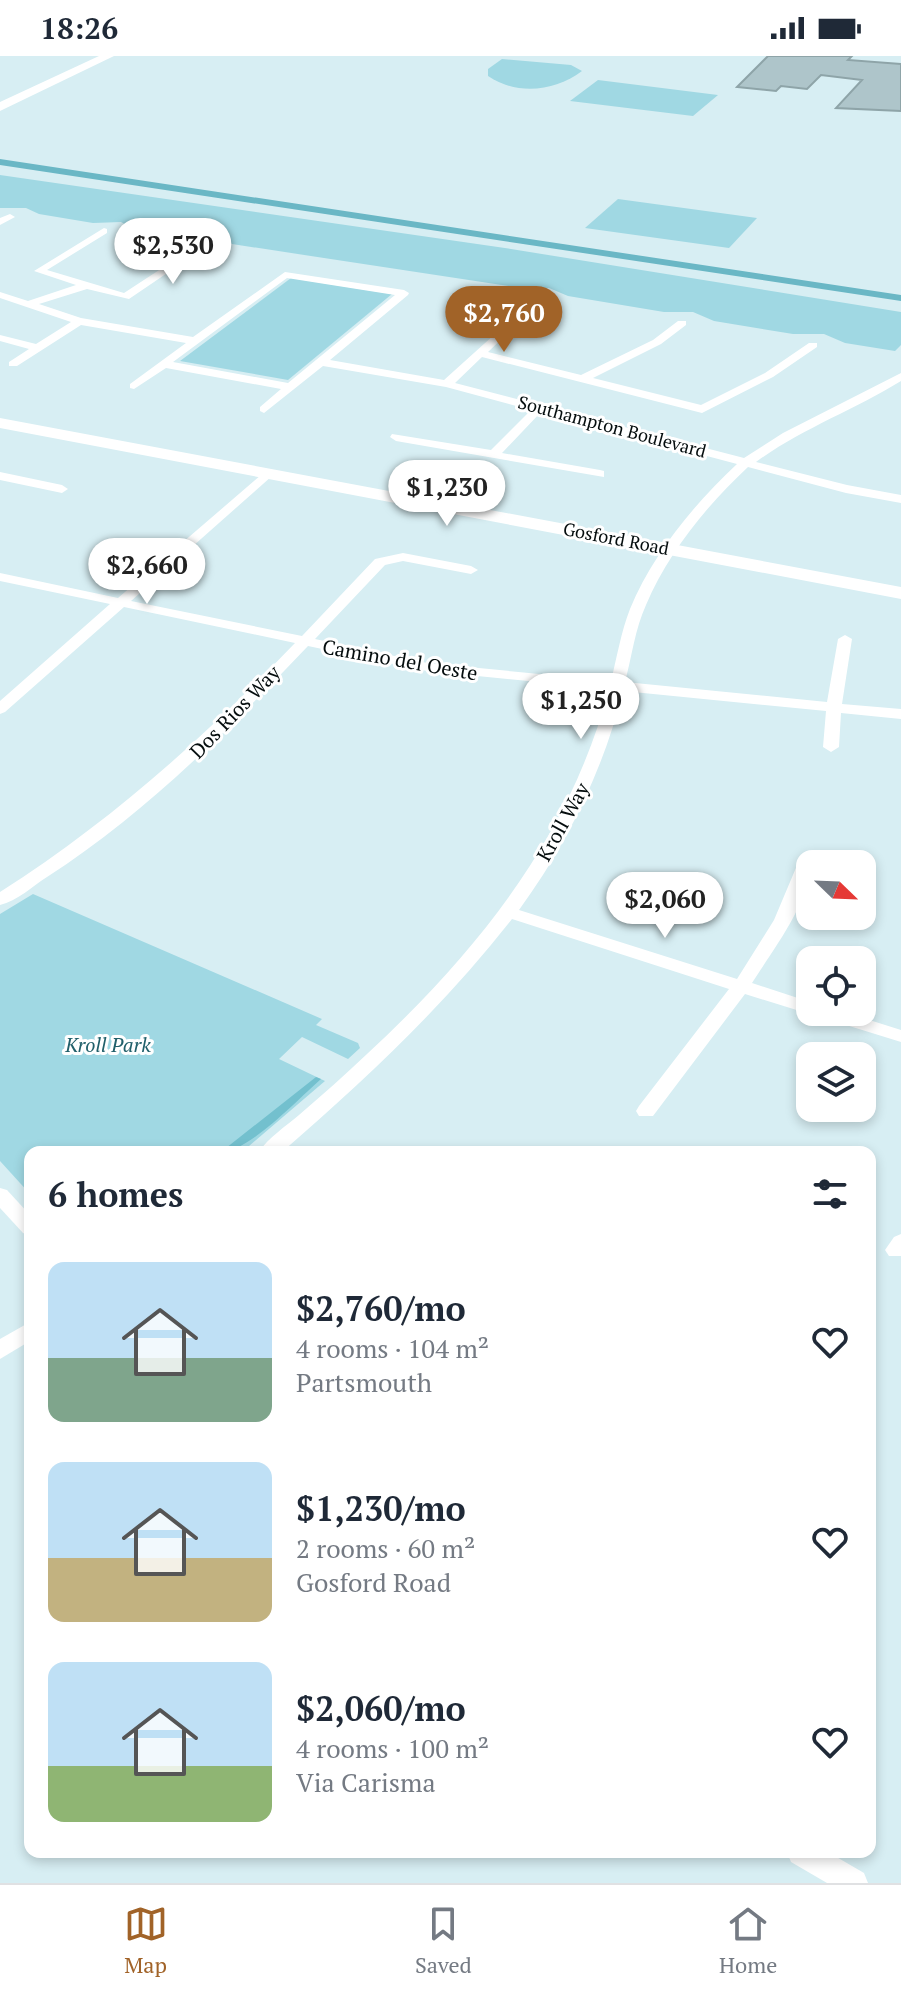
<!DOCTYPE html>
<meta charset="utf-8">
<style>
:root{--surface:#fff;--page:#f2f2f3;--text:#1f2937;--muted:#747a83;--line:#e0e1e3;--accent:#a16328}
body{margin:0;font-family:"PT Serif",serif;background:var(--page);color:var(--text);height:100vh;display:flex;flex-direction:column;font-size:30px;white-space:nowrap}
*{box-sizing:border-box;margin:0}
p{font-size:26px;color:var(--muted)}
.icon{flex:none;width:44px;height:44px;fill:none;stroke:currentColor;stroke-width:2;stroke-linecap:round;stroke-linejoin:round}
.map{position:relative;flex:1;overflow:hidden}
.side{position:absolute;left:24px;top:1090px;width:852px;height:712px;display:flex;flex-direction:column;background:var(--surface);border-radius:16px;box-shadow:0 4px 12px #0003}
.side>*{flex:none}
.needle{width:52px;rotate:113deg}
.tools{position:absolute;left:796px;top:794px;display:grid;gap:16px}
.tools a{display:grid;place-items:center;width:80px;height:80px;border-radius:16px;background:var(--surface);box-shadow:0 4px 12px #0003;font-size:40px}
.price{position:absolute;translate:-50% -68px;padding:0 18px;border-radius:28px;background:#fff;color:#222;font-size:26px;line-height:52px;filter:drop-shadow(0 2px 4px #0008)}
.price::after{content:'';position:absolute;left:50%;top:48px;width:24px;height:18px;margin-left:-12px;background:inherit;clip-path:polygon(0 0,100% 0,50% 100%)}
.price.current{background:var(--accent);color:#fff}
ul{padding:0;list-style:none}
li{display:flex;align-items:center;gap:24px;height:200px;padding:0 24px}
li span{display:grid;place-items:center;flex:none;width:224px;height:160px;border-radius:16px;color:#555}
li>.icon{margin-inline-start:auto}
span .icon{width:96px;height:96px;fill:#fffc;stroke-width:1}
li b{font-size:34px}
h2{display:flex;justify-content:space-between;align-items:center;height:96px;padding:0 24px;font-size:34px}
.status{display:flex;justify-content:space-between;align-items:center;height:56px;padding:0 40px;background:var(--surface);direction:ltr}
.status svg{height:22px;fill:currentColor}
.menu{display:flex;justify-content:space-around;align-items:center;height:112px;border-top:2px solid var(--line);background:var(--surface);font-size:22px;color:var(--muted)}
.menu a{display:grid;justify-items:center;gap:4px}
.menu .current{color:var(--accent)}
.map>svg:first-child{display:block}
.green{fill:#a0d8e3}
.forest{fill:#73c0ce}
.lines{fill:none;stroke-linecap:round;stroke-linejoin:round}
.canal{fill:#6ab7c5;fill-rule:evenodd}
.building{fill:#aec5ca;stroke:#8ea4a8;stroke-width:2}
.street{fill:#fff;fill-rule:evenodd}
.secondary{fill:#fff;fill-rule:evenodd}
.labels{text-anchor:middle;stroke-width:6;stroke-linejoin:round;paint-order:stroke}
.far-street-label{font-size:18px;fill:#050d0e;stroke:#fff}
.street-label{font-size:20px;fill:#050d0e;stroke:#fff}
.park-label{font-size:20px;font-style:italic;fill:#21606b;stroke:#fff}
</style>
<div class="status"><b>18:26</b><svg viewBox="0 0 49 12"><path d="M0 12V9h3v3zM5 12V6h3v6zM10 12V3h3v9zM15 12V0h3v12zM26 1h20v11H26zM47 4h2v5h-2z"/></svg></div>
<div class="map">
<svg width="901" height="1827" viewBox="0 0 901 1827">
<rect width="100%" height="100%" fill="#d7eef3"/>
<g class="green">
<path d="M 502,3 L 571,9 L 582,15 C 556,35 517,40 488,20 L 488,13 Z"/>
<polygon points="598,24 718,39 693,60 570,45"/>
<polygon points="0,119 511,193 901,256 901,289 895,295 845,287 824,278 793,278 714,265 693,256 664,256 568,240 549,232 521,232 232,188 217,181 189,181 134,173 121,166 93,167 39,158 26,152 0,152"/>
<polygon points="618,143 757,162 729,192 585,172"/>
<polygon points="291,222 392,238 288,324 180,305"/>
<polygon points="33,838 322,963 316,969 358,987 360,992 348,1003 302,981 279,1003 325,1025 242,1096 30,1096 30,1138 0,1105 0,858"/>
</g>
<path class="forest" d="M 316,1021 L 321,1023 C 298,1043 249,1096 221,1096 Z"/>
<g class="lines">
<polygon class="canal" points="0,103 901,239 901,245 0,109"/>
</g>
<polygon class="building" points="768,0 852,0 848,4 901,8 901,55 836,52 862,24 821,19 807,33 781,30 776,35 737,31"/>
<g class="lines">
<g class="street">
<polygon points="10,158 15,161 0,169 0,162"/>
<path d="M 104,172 L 107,173 L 107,177 L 47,214 L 124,237 L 199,188 L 207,190 L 129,243 L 87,233 L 39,248 L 81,262 L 193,281 L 285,216 L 404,234 L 409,237 L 408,239 L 330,304 L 444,324 L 537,240 L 541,241 L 541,245 L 488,296 L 581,319 L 653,284 L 678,265 L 686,265 L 686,269 L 661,288 L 593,322 L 701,349 L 765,317 L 809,287 L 817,287 L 817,291 L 773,321 L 702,357 L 482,301 L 455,327 L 744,402 L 783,377 L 901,317 L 901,325 C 854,354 801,373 756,406 L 847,429 L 901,439 L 901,447 L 846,437 L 748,411 C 707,449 668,497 646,549 C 635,573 632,600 625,626 L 827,646 L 838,583 L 845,579 L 852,583 L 842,648 L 901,653 L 901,663 L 841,657 L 839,691 L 831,696 L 823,691 L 826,655 L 623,635 C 603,715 567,788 519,854 L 737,923 L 774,864 L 798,807 L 806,802 L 812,803 L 814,807 L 810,808 C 810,847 772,895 752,927 L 810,946 L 810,956 L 844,956 L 901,974 L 901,986 L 817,960 L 815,957 L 803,956 L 745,938 L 653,1060 L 639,1060 L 636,1055 L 639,1050 L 729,933 L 512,863 C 444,950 365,1024 282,1096 L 259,1096 C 268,1082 286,1070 299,1059 C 322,1039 345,1019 367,998 C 477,896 570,781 609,633 L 427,615 L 308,590 C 228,674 145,758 47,821 C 33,830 17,845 0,849 L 0,836 C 110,766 205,681 295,587 L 124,551 L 5,656 L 0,658 L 0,645 L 110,548 L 0,525 L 0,517 L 118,542 L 268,413 L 274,417 L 272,420 L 131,545 L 302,580 L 375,503 L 403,497 L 471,510 L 478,514 L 471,518 L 403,505 L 385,509 L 315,583 L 427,607 L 611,625 C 617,601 621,576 630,553 C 652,499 695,447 737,408 L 541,356 L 502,397 L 600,414 L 604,415 L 604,421 L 396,385 L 390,381 L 392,378 L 491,394 L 531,354 L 446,331 L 323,310 L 264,357 L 260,355 L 260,351 L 281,333 L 166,312 L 134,333 L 130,332 L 130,328 L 186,287 L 81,269 L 17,310 L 9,310 L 9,306 L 29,293 L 0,285 L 0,279 L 36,288 L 71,266 L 0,242 L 0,236 L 28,245 L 76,229 L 34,215 ZM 287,222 L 395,239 L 288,327 L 173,306 Z"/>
<polygon points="0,416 62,429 68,433 62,437 0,424"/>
<polygon points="0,1132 7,1134 30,1159 30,1180 23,1177 0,1152"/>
<polygon points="901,1178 901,1200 889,1200 885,1194 894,1181"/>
<polygon points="30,1266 30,1285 0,1303 0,1283"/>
<polygon points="787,1796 828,1796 864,1817 868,1827 827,1827 791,1806"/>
</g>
<g class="secondary">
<polygon points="99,0 114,0 0,55 0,46"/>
<polygon points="0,362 901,531 901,543 0,372"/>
</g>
</g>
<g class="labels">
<g class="far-street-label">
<text transform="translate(612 371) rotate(15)" y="6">Southampton Boulevard</text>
<text transform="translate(616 483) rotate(11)" y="6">Gosford Road</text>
</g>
<g class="street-label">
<text transform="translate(400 604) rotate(10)" y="7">Camino del Oeste</text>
<text transform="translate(235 656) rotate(-46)" y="7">Dos Rios Way</text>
<text transform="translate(563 766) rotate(-61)" y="7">Kroll Way</text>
</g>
<g class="park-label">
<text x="108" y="996">Kroll Park</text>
</g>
</g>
</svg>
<div class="tools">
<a><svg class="needle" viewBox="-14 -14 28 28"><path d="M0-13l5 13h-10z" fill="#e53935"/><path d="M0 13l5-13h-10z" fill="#747a83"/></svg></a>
<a><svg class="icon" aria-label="locate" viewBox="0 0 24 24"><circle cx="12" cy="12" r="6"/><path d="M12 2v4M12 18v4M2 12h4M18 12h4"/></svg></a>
<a><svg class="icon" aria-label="layers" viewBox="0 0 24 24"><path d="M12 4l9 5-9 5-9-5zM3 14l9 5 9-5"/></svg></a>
</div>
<b class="price" style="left:173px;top:230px">$2,530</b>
<b class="price current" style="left:504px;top:298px">$2,760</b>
<b class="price" style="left:447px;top:472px">$1,230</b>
<b class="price" style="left:147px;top:550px">$2,660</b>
<b class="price" style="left:581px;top:685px">$1,250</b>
<b class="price" style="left:665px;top:884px">$2,060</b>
<section class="side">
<h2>6 homes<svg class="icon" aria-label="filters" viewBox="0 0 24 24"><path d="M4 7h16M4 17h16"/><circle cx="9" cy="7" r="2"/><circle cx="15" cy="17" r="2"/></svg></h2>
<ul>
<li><span style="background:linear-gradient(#bfe0f5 60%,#7fa58c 0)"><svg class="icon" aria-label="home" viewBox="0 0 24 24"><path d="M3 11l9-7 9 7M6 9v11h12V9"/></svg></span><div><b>$2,760/mo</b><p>4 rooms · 104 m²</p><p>Partsmouth</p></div><svg class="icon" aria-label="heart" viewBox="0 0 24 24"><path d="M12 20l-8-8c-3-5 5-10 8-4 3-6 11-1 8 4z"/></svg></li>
<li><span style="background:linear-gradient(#bfe0f5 60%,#c2b280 0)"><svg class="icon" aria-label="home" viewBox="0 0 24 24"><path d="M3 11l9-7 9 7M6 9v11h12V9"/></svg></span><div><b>$1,230/mo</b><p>2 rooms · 60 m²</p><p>Gosford Road</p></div><svg class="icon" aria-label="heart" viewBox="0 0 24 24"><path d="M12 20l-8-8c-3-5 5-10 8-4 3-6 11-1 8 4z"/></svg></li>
<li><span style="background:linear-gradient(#bfe0f5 65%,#8fb573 0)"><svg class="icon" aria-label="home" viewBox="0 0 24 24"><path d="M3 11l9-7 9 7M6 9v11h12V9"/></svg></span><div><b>$2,060/mo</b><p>4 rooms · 100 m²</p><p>Via Carisma</p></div><svg class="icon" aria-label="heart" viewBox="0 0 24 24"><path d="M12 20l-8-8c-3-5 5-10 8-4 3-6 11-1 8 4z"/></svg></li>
</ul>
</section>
</div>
<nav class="menu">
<a class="current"><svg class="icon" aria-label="map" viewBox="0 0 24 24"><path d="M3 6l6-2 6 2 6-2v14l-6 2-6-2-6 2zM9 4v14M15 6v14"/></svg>Map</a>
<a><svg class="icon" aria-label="saved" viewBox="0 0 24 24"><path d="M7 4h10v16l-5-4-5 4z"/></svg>Saved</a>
<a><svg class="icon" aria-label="home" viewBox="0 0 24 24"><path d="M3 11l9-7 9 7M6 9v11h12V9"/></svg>Home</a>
</nav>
